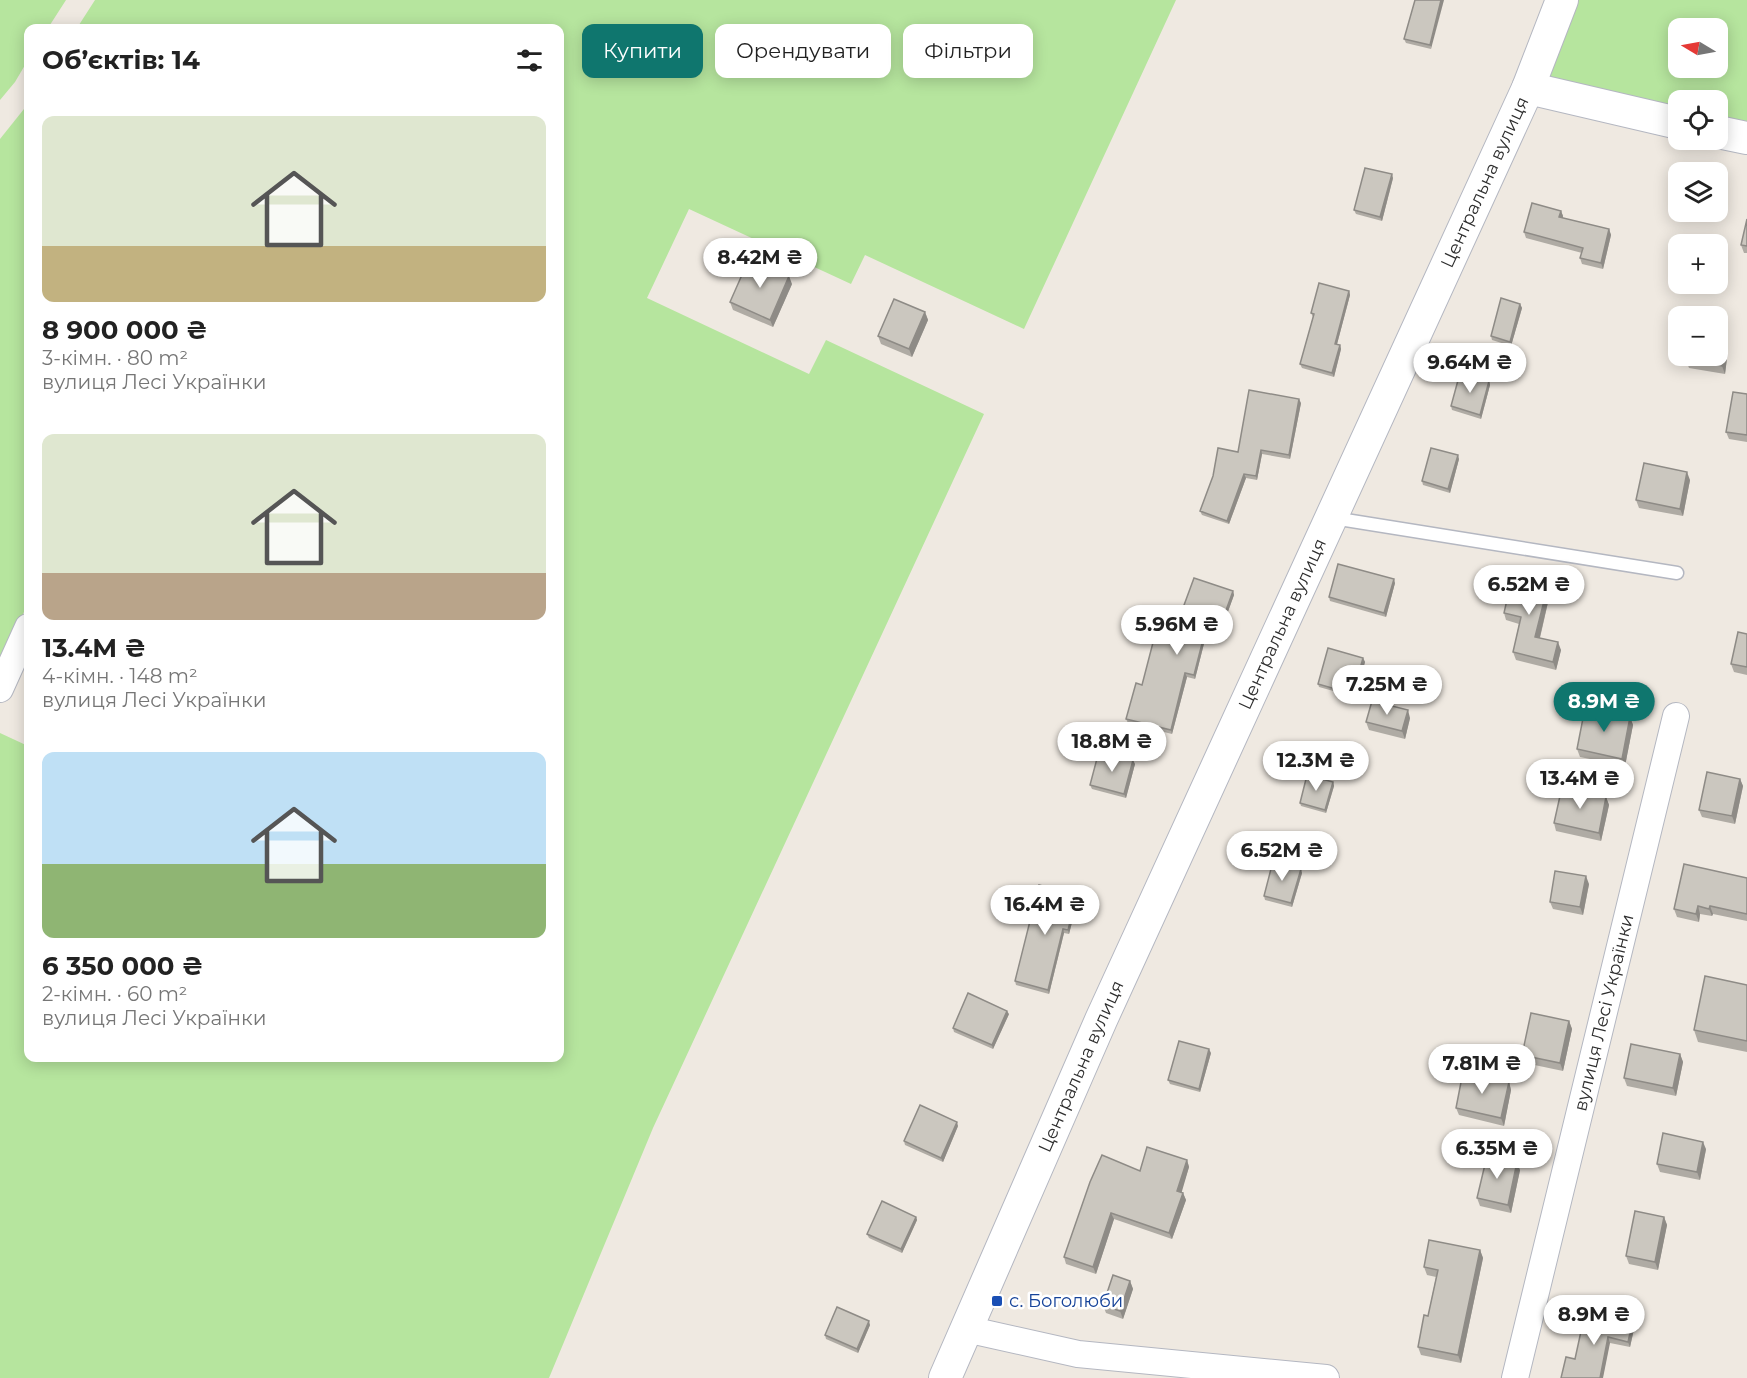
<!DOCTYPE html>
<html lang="uk">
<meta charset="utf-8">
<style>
:root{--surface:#fff;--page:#f2f2f2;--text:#222;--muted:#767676;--accent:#0f766e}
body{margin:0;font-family:Montserrat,sans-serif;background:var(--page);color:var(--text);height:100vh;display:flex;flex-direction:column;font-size:22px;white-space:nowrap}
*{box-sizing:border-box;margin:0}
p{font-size:20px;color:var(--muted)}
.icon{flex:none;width:33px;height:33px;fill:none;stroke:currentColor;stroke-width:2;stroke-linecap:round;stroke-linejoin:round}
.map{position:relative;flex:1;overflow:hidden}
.panel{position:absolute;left:24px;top:24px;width:540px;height:1038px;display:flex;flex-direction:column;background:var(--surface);border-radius:12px;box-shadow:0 3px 15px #0003}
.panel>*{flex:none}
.top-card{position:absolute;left:582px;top:24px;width:570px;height:54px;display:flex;gap:12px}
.needle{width:39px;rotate:280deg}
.buttons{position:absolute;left:1668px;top:18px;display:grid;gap:12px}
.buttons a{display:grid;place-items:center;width:60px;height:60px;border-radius:12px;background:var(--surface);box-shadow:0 3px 15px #0003;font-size:30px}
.price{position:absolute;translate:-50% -51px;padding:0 14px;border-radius:21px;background:#fff;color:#222;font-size:20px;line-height:39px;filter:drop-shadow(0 2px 3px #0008)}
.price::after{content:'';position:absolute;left:50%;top:36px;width:18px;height:14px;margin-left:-9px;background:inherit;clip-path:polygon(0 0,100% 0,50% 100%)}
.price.active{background:var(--accent);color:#fff}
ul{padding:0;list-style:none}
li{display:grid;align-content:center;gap:12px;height:318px;padding:0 18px}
li span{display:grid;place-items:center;height:186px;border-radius:12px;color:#555}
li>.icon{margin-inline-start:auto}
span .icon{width:108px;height:108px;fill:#fffc;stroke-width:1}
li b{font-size:26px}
h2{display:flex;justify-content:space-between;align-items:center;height:72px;padding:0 18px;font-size:26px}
.chip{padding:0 21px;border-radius:12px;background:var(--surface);box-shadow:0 3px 15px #0003;font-size:21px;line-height:54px}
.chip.active{background:var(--accent);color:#fff}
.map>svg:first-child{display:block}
.green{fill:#b6e59e;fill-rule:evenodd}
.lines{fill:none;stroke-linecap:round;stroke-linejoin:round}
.service-casing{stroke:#b4b7c1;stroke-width:15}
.minor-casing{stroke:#b4b7c1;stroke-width:28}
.tertiary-casing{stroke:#b4b7c1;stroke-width:34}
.service{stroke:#fff;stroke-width:12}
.minor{stroke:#fff;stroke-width:26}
.tertiary{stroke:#fff;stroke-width:32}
.wall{fill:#afaba4}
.shaded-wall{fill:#8e8b86}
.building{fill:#cbc7bf;stroke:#8e8b86;stroke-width:1.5}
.transit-dot{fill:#1a4fb4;stroke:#fff;stroke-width:2}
.labels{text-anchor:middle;stroke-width:5;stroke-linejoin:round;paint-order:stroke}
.street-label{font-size:18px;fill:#2e2e2e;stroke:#fff}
.transit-label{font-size:18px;fill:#164399;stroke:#fff;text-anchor:start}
</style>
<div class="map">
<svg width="1747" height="1378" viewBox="0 0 1747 1378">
<rect width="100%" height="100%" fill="#efe9e1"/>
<g class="green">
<polygon points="0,0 66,0 48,28 28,28 28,60 15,82 0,100"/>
<polygon points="95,0 1176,0 1024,329 865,255 851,284 689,209 647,298 809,374 826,340 984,414 653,1128 549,1378 0,1378 0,733 28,746 28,1058 560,1058 560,28 77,28"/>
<path d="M 1578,0 L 1747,0 L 1747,124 L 1718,117 L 1718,100 L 1678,100 L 1678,109 L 1546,80 ZM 1678,28 L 1718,28 L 1718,68 L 1678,68 Z"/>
<polygon points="28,104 28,603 0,665 0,139"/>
</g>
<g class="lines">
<g class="service-casing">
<polyline id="service" points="1333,518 1677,573"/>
</g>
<g class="minor-casing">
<g id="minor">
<polyline points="0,689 28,627"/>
<polyline points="966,1329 1078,1354 1326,1378"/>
<path id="s1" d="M 1515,1378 L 1676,716"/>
</g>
</g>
<g class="tertiary-casing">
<g id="tertiary">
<polyline points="1528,88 1678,123"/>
<polyline points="1718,132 1747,138"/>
<path id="s2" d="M 945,1378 L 1101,1020 L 1528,88 L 1562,0"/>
</g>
</g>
<use href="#service" class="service"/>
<use href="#minor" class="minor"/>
<use href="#tertiary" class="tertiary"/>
</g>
<g class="wall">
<polygon points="1415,0 1431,49 1406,43 1404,39"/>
<polygon points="1393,178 1382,221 1356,214 1354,210"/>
<polygon points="1561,211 1563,216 1563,218 1609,229 1611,235 1603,269 1582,264 1580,258 1582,253 1526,238 1524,232"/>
<polygon points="1747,219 1747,253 1744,253 1741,245"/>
<polygon points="792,284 773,327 733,310 730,302"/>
<polygon points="1349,291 1350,295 1337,344 1340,345 1341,349 1334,377 1302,368 1300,364 1313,317 1311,313"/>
<polygon points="1520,304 1522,308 1511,346 1492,340 1491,336"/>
<polygon points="925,312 928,320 912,357 881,344 878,336"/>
<polygon points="1726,342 1728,350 1725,374 1689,368 1686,360"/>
<polygon points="1489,381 1490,385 1481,419 1452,410 1451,406"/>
<polygon points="1747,394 1747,442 1729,439 1726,432"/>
<polygon points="1301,403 1290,459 1262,454 1257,480 1246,478 1229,524 1202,515 1200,511 1238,452"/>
<polygon points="1459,459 1450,493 1423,485 1422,481"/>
<polygon points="1690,480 1683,516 1639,508 1636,500"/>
<polygon points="1395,583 1386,617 1330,601 1329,597"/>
<polygon points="1551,589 1540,638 1561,650 1556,670 1516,660 1513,652 1519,624 1506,620 1504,613"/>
<polygon points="1233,591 1234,595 1222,628 1209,624 1195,679 1187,677 1172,734 1128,723 1126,719 1173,635"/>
<polygon points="1747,634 1747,675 1734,672 1731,664"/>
<polygon points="1363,658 1365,662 1355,697 1319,687 1318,684"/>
<polygon points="1630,717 1633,725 1625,766 1580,757 1577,749"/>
<polygon points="1410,718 1405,739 1369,730 1366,722"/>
<polygon points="1135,764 1126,798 1092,789 1090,785"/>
<polygon points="1740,779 1743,786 1735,824 1702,817 1699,810"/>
<polygon points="1333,782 1334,786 1326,813 1301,806 1300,803"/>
<polygon points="1606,797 1609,805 1601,841 1556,831 1554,823"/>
<polygon points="1302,873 1292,907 1265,900 1264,896"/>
<polygon points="1747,878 1747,921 1713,914 1712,916 1700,914 1699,922 1677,917 1674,909"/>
<polygon points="1589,884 1583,915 1553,909 1550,902"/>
<polygon points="1077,895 1078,899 1069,934 1064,933 1049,994 1016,985 1015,981"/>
<polygon points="1747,985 1747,1052 1698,1042 1694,1030"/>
<polygon points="1009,1014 993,1049 954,1032 953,1028"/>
<polygon points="1569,1021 1572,1029 1563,1071 1525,1063 1522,1055"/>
<polygon points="1211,1053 1200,1092 1170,1084 1168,1080"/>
<polygon points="1680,1054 1683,1062 1676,1096 1627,1086 1624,1078"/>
<polygon points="1509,1082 1511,1090 1504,1126 1459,1115 1456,1108"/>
<polygon points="958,1126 943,1162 905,1145 904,1141"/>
<polygon points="1706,1149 1700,1180 1660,1172 1657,1164"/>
<polygon points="1187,1160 1189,1167 1181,1192 1183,1193 1186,1200 1172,1239 1114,1219 1096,1274 1066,1264 1064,1257 1140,1171"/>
<polygon points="1520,1170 1511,1213 1480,1206 1477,1198"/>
<polygon points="916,1217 917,1220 902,1253 869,1238 867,1234"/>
<polygon points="1664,1217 1667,1225 1658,1270 1629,1264 1626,1256"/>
<polygon points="1480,1250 1483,1258 1461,1363 1421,1355 1418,1347 1428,1316 1436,1277 1427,1275 1424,1267"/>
<polygon points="1130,1281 1133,1289 1123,1319 1106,1313 1103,1305"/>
<polygon points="1585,1313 1632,1324 1634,1329 1630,1347 1610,1343 1575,1359"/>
<polygon points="870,1325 858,1353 826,1339 825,1335"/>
</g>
<g class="shaded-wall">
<polygon points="1441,0 1444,0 1431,49 1430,45"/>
<polygon points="1392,174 1393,178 1382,221 1380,217"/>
<polygon points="1561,211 1563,216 1561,223 1559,217"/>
<polygon points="1609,229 1611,235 1603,269 1601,263"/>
<polygon points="789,276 792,284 773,327 770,320"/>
<polygon points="1349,291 1350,295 1336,348 1335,344"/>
<polygon points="1520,304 1522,308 1511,346 1510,342"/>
<polygon points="925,312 928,320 912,357 909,349"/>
<polygon points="1726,342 1728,350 1725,374 1722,366"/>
<polygon points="1340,345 1341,349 1334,377 1332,373"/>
<polygon points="1489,381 1490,385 1481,419 1480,415"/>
<polygon points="1299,399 1301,403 1290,459 1289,455"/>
<polygon points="1261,450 1262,454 1257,480 1256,476"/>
<polygon points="1458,455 1459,459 1450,493 1448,489"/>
<polygon points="1687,472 1690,480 1683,516 1680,509"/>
<polygon points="1244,474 1246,478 1229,524 1227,521"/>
<polygon points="1394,579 1395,583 1386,617 1384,613"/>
<polygon points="1549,581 1551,589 1538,645 1535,637"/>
<polygon points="1233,591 1234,595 1222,628 1221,624"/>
<polygon points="1208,620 1209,624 1195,679 1194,675"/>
<polygon points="1558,642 1561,650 1556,670 1553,662"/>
<polygon points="1363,658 1365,662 1355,697 1353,694"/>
<polygon points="1185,673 1187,677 1172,734 1171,730"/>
<polygon points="1408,710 1410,718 1405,739 1402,731"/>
<polygon points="1630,717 1633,725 1625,766 1622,759"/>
<polygon points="1133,760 1135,764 1126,798 1124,794"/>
<polygon points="1740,779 1743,786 1735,824 1732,816"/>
<polygon points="1333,782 1334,786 1326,813 1325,810"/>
<polygon points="1606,797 1609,805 1601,841 1599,833"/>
<polygon points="1301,869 1302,873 1292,907 1291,903"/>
<polygon points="1586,876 1589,884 1583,915 1580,907"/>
<polygon points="1077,895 1078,899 1069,934 1068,930"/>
<polygon points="1698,906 1700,914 1699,922 1696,914"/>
<polygon points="1710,906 1713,914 1712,916 1709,909"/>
<polygon points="1063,929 1064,933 1049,994 1048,990"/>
<polygon points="1007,1011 1009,1014 993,1049 992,1045"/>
<polygon points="1569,1021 1572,1029 1563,1071 1560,1063"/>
<polygon points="1209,1049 1211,1053 1200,1092 1199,1089"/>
<polygon points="1680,1054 1683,1062 1676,1096 1673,1088"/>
<polygon points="1509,1082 1511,1090 1504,1126 1501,1118"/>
<polygon points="957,1122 958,1126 943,1162 941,1158"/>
<polygon points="1703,1142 1706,1149 1700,1180 1697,1172"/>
<polygon points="1187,1160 1189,1167 1180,1198 1177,1191"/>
<polygon points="1517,1162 1520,1170 1511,1213 1508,1205"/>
<polygon points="1183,1193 1186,1200 1172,1239 1169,1233"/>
<polygon points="1111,1213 1114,1219 1096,1274 1093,1267"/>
<polygon points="916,1217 917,1220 902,1253 901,1249"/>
<polygon points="1664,1217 1667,1225 1658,1270 1655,1262"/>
<polygon points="1480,1250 1483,1258 1461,1363 1458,1355"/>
<polygon points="1130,1281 1133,1289 1123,1319 1120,1311"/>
<polygon points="869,1321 870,1325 858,1353 857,1349"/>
<polygon points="1632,1324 1634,1329 1630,1347 1628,1342"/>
<polygon points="1608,1337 1610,1343 1603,1378 1600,1378"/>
</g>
<g class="building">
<polygon points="1415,0 1441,0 1430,45 1404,39"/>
<polygon points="1365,168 1392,174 1380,217 1354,210"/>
<polygon points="1532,203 1561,211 1559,217 1609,229 1601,263 1580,258 1583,248 1524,232"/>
<polygon points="1747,219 1747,246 1741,245"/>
<polygon points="749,259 789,276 770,320 730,302"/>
<polygon points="1319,283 1349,291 1335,344 1340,345 1332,373 1300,364 1314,314 1311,313"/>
<polygon points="1501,298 1520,304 1510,342 1491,336"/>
<polygon points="894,299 925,312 909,349 878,336"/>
<polygon points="1718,341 1726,342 1722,366 1686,360 1686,356 1718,356"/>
<polygon points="1460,373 1489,381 1480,415 1451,406"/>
<polygon points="1249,390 1299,399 1289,455 1261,450 1256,476 1244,474 1227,521 1200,511 1213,476 1218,448 1238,452"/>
<polygon points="1733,392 1747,394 1747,435 1726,432"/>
<polygon points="1431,448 1458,455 1448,489 1422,481"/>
<polygon points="1644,463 1687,472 1680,509 1636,500"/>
<polygon points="1338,564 1394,579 1384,613 1329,597"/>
<polygon points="1513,573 1549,581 1535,637 1558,642 1553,662 1513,652 1521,617 1504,613"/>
<polygon points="1194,578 1233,591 1221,624 1208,620 1194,675 1185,673 1171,730 1126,719 1136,683 1142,685 1156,631 1173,635"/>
<polygon points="1738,632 1747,634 1747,667 1731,664"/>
<polygon points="1328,648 1363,658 1353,694 1318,684"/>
<polygon points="1372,701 1408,710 1402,731 1366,722"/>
<polygon points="1585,708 1630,717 1622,759 1577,749"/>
<polygon points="1099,751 1133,760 1124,794 1090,785"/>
<polygon points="1707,772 1740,779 1732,816 1699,810"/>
<polygon points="1307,775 1333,782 1325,810 1300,803"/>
<polygon points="1562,787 1606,797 1599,833 1554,823"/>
<polygon points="1273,861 1301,869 1291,903 1264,896"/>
<polygon points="1684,864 1747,878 1747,914 1710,906 1709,909 1698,906 1696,914 1674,909"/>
<polygon points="1555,871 1586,876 1580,907 1550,902"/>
<polygon points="1039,885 1077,895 1068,930 1063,929 1048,990 1015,981"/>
<polygon points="1705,976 1747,985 1747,1041 1694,1030"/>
<polygon points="968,993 1007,1011 992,1045 953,1028"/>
<polygon points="1531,1013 1569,1021 1560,1063 1522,1055"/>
<polygon points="1179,1041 1209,1049 1199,1089 1168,1080"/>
<polygon points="1631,1044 1680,1054 1673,1088 1624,1078"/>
<polygon points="1463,1072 1509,1082 1501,1118 1456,1108"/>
<polygon points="920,1105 957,1122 941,1158 904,1141"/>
<polygon points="1663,1133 1703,1142 1697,1172 1657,1164"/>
<polygon points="1147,1147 1187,1160 1177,1191 1183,1193 1169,1233 1111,1213 1093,1267 1064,1257 1090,1182 1102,1155 1140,1171"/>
<polygon points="1487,1156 1517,1162 1508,1205 1477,1198"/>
<polygon points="882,1201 916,1217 901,1249 867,1234"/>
<polygon points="1635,1211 1664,1217 1655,1262 1626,1256"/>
<polygon points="1429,1240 1480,1250 1458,1355 1418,1347 1424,1315 1428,1316 1438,1270 1424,1267"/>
<polygon points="1113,1275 1130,1281 1120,1311 1103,1305"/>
<polygon points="837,1307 869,1321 857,1349 825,1335"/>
<polygon points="1585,1313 1632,1324 1628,1342 1608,1337 1600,1378 1561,1378 1566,1357 1575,1359"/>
</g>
<rect class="transit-dot" x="991" y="1295" width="12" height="12" rx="3"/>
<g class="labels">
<g class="street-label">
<text dy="6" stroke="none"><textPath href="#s2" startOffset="1312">Центральна вулиця</textPath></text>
<text dy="6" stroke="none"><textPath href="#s2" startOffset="826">Центральна вулиця</textPath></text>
<text dy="6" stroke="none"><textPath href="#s1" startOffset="376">вулиця Лесі Українки</textPath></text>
<text dy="6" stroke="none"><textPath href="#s2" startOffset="340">Центральна вулиця</textPath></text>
</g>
<g class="transit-label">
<text x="1009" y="1307">с. Боголюби</text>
</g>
</g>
</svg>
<div class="buttons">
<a><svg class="needle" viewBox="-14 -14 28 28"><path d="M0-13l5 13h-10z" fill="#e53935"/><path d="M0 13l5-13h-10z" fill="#767676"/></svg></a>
<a><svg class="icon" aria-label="locate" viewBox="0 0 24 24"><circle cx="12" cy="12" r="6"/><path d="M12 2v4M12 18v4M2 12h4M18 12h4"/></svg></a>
<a><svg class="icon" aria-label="layers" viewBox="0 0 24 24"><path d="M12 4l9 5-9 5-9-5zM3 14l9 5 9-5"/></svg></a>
<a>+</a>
<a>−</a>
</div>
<b class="price" style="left:760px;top:289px">8.42M ₴</b>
<b class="price" style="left:1470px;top:394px">9.64M ₴</b>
<b class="price" style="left:1529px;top:616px">6.52M ₴</b>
<b class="price" style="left:1177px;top:656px">5.96M ₴</b>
<b class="price" style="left:1387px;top:716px">7.25M ₴</b>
<b class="price active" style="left:1604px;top:733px">8.9M ₴</b>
<b class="price" style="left:1112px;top:773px">18.8M ₴</b>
<b class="price" style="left:1316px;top:792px">12.3M ₴</b>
<b class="price" style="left:1580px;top:810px">13.4M ₴</b>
<b class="price" style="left:1282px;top:882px">6.52M ₴</b>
<b class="price" style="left:1045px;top:936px">16.4M ₴</b>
<b class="price" style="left:1482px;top:1095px">7.81M ₴</b>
<b class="price" style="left:1497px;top:1180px">6.35M ₴</b>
<b class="price" style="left:1594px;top:1346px">8.9M ₴</b>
<div class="top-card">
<a class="chip active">Купити</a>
<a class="chip">Орендувати</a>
<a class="chip">Фільтри</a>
</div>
<section class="panel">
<h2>Об’єктів: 14<svg class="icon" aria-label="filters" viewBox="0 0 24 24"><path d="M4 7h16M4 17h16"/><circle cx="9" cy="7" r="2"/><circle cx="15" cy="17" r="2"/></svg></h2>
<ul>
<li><span style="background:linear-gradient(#dfe7d0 70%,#c2b280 0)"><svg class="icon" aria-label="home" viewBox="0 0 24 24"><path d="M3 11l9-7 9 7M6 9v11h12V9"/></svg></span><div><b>8 900 000 ₴</b><p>3-кімн. · 80 m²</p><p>вулиця Лесі Українки</p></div></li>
<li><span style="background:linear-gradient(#dfe7d0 75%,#b9a48a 0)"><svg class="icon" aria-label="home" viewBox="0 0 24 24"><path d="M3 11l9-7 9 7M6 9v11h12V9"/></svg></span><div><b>13.4M ₴</b><p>4-кімн. · 148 m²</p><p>вулиця Лесі Українки</p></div></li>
<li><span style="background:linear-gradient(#bfe0f5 60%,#8fb573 0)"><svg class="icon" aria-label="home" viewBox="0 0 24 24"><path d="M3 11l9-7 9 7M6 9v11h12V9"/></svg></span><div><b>6 350 000 ₴</b><p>2-кімн. · 60 m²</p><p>вулиця Лесі Українки</p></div></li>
</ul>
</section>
</div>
